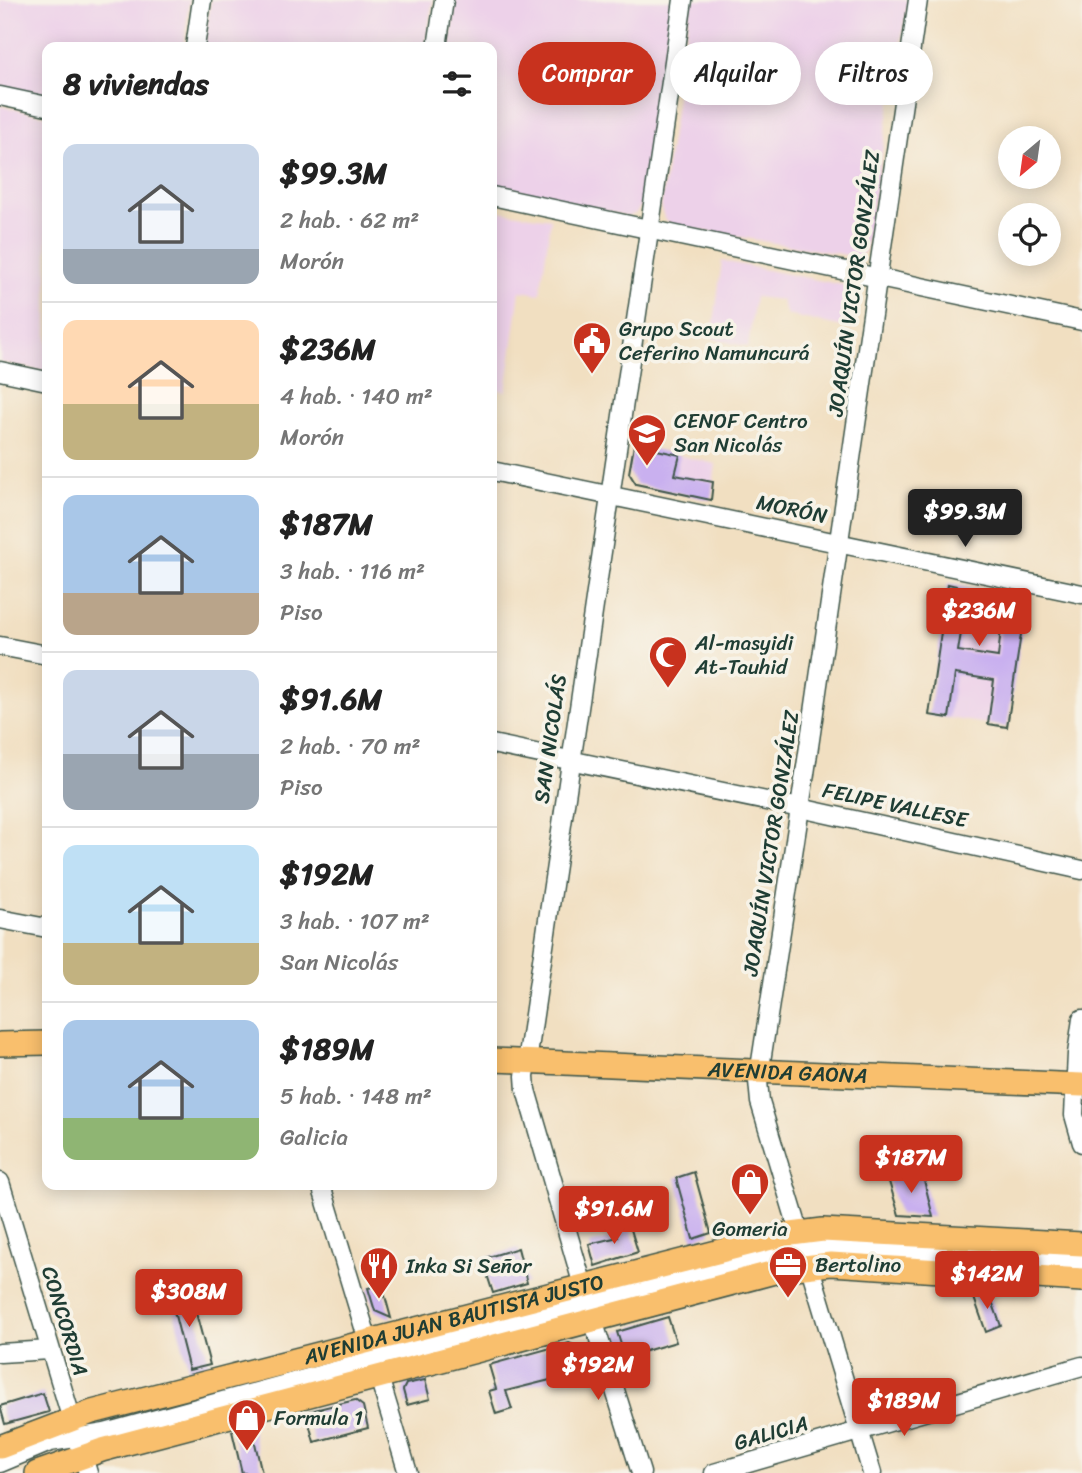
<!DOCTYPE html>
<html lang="es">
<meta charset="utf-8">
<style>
:root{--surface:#fff;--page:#f2f2f2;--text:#222;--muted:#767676;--line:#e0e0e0;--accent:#c8321e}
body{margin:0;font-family:Sriracha,sans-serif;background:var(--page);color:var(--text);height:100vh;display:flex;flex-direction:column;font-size:26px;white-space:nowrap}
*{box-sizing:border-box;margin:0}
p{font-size:23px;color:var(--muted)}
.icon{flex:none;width:38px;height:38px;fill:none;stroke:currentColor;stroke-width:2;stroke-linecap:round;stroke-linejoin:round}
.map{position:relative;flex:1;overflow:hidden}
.details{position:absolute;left:42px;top:42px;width:455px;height:1148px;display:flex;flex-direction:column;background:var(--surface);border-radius:14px;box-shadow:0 4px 18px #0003}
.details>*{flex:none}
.hud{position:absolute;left:518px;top:42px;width:458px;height:63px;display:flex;gap:14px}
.needle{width:46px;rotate:209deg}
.buttons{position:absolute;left:998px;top:126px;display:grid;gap:14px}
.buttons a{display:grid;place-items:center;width:63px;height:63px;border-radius:50%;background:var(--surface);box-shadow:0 4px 18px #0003;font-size:35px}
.price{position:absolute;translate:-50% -60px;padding:0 16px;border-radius:7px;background:var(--accent);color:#fff;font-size:23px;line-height:46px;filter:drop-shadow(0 2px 4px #0008)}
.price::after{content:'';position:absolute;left:50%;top:42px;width:21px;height:16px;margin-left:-10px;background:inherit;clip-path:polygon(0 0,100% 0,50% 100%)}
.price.current{background:#222;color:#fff}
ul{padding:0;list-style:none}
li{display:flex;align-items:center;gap:21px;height:175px;padding:0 21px}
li+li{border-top:2px solid var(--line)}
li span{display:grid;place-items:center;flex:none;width:196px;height:140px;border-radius:14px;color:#555}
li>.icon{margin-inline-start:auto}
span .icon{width:84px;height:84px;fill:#fffc;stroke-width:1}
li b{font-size:30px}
h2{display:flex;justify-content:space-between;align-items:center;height:84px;padding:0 21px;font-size:30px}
.tag{padding:0 24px;border-radius:32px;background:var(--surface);box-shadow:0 4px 18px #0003;font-size:24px;line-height:63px}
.tag.current{background:var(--accent);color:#fff}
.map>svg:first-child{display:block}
.built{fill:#edd1e9}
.building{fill:#c9b0ef;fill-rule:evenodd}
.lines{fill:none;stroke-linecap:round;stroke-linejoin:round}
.minor-casing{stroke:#3e5549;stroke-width:21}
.major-casing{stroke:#3e5549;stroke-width:26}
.minor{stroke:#fff;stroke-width:18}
.major{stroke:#f9bf6d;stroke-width:23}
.labels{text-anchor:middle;stroke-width:7;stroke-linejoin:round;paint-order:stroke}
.street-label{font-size:21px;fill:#1f3d34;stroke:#f7f3e8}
.poi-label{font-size:21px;fill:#1f3d34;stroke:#f7f3e8;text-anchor:start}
</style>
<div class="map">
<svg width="1082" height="1473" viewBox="0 0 1082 1473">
<rect width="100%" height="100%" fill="#f7f3e8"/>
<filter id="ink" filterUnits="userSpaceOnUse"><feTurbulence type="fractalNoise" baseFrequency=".0143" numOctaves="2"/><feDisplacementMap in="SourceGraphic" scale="14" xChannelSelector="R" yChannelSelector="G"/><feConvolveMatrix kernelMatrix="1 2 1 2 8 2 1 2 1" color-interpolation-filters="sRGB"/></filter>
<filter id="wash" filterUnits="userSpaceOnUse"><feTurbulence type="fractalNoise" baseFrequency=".00686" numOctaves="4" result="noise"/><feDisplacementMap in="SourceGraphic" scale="28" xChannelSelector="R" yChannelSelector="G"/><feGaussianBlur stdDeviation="1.57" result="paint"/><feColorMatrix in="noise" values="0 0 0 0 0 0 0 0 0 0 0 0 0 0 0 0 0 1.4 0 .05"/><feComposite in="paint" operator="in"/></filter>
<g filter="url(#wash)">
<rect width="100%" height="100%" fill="#f1dfc1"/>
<g class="built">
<polygon points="0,0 189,0 184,47 47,47 47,97 0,88"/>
<polygon points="211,0 433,0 425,47 204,47"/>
<polygon points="456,0 673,0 643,203 635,214 627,216 492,184 492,47 450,47"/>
<polygon points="691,0 908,0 865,251 858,257 674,226 665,220 661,208"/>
<polygon points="0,106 47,116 47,372 0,362"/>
<polygon points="492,210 551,219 540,294 520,291 506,391 492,389"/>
<polygon points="722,261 853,287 859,294 853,329 787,315 781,300 755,297 748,347 712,338"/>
<polygon points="634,445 716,464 711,500 636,484 629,473"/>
<polygon points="948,583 1026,600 1007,727 929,715"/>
</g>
<g id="blocks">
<g class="building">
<polygon points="634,445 680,455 675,475 713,482 711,500 636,484 629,473"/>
<path d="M 948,584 L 974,590 L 975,588 L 1026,601 L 1007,727 L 988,724 L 994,680 L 955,674 L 949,718 L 929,715 ZM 963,621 L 982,627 L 1001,628 L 998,657 L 958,651 Z"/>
<polygon points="694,1172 711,1233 693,1239 676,1178"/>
<polygon points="922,1172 933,1217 899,1215 887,1175"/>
<polygon points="629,1223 638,1252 595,1266 589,1244 618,1237 615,1227"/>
<polygon points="518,1248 527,1283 493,1293 482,1259"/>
<polygon points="382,1285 391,1318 375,1311 368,1288"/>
<polygon points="189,1287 210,1365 189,1370 169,1292"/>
<polygon points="972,1292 989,1293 1001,1326 986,1332"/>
<polygon points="668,1317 676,1342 625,1357 617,1332"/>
<polygon points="569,1343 580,1348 586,1371 506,1391 512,1409 496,1414 489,1391 496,1389 489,1365"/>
<polygon points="425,1380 430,1399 407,1405 403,1390 406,1384"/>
<polygon points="43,1393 49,1412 5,1424 0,1406"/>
<polygon points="355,1400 363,1406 368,1428 314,1442 306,1412"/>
<polygon points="251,1426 262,1473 242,1473 232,1431"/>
</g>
</g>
</g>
<g filter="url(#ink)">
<use href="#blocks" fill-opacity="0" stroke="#3e5549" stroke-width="2"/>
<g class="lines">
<g class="minor-casing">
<g id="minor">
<polyline points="195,47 202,0"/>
<polyline points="437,47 444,0"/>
<polyline points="0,96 47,106"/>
<polyline points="492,196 1082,321"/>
<polyline points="0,371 47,381"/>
<polyline points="492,471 1082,594"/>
<polyline points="0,646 47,655"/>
<polyline points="492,744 800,808 1082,870"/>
<polyline points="0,919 47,928"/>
<polyline points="1082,1019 1077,1054 1074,1115 1082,1143"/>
<polyline points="0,1182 88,1473"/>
<polyline points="321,1185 408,1473"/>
<polyline points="0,1353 50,1350"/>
<polyline points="0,1463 50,1442 105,1433 588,1302 804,1250 829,1247 1082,1260"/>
<polyline points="641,1473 593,1320 526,1090 525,1076 683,0"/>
<polyline points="714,1473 1082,1366"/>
<polyline points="872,1473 760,1102 758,1081 800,808 918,0"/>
</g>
</g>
<g class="major-casing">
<g id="major">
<polyline points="0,1044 47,1043"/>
<path id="s1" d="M 492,1060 L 1082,1085"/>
<path id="s2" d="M 0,1447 L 92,1412 L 783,1235 L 823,1230 L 1082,1244"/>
<polyline points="37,1473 102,1450 786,1269 831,1264 1082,1280"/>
</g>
</g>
<use href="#minor" class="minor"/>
<use href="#major" class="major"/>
</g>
</g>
<defs>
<g id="civic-pin" transform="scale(2.0125)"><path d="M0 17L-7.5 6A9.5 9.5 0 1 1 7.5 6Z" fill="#c8321e" stroke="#f7f3e8"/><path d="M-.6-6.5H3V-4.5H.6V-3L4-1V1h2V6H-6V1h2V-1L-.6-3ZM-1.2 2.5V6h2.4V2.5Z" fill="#fff"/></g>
<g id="school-pin" transform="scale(2.0125)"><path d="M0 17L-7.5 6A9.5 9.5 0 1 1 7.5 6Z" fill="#c8321e" stroke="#f7f3e8"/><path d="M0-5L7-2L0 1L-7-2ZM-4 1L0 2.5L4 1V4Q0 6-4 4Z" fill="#fff"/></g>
<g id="mosque-pin" transform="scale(2.0125)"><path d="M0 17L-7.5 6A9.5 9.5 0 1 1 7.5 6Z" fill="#c8321e" stroke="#f7f3e8"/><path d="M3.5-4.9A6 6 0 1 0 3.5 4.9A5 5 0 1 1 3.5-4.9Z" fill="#fff"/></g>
<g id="shop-pin" transform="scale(2.0125)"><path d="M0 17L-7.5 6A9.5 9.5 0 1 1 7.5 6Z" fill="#c8321e" stroke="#f7f3e8"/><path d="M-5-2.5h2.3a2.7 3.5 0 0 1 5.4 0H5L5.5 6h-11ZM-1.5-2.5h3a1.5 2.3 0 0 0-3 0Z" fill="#fff"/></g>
<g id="office-pin" transform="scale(2.0125)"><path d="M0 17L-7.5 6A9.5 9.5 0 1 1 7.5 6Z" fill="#c8321e" stroke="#f7f3e8"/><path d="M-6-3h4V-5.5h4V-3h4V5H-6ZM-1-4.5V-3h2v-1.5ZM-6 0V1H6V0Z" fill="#fff"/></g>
<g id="restaurant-pin" transform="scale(2.0125)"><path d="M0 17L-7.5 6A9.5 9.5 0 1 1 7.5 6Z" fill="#c8321e" stroke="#f7f3e8"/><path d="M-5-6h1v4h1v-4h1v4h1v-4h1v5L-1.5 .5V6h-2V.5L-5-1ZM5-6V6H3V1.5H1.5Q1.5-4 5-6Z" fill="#fff"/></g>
</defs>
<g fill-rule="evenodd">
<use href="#civic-pin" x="592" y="341"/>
<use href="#school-pin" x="647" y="433"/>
<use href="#mosque-pin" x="668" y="655"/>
<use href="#shop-pin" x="750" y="1182"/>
<use href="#office-pin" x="788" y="1265"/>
<use href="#restaurant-pin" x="379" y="1266"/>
<use href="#shop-pin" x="247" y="1418"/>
</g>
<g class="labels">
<g class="street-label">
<text transform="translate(854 283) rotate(-82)" y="7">JOAQUÍN VICTOR GONZÁLEZ</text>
<text transform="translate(792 509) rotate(12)" y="7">MORÓN</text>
<text transform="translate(550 739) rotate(-82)" y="7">SAN NICOLÁS</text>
<text transform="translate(895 805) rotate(12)" y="7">FELIPE VALLESE</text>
<text transform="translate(771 843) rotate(-81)" y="7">JOAQUÍN VICTOR GONZÁLEZ</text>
<text dy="7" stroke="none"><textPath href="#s1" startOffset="296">AVENIDA GAONA</textPath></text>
<text dy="7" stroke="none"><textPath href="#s2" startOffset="472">AVENIDA JUAN BAUTISTA JUSTO</textPath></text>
<text transform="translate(65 1321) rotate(73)" y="7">CONCORDIA</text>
<text transform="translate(771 1433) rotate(-16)" y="7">GALICIA</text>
</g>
<g class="poi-label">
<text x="619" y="336">Grupo Scout<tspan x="619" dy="24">Ceferino Namuncurá</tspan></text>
<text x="674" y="428">CENOF Centro<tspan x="674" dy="24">San Nicolás</tspan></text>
<text x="695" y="650">Al-masyidi<tspan x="695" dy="24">At-Tauhid</tspan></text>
<text x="750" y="1236" text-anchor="middle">Gomeria</text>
<text x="815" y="1272">Bertolino</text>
<text x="406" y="1273">Inka Si Señor</text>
<text x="274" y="1425">Formula 1</text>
</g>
</g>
</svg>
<div class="buttons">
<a><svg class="needle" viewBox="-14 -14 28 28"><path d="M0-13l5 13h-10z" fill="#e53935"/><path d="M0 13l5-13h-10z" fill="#767676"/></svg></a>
<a><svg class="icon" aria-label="locate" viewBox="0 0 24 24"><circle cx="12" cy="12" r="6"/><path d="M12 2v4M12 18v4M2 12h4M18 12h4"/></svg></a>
</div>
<b class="price current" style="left:965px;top:549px">$99.3M</b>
<b class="price" style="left:979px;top:648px">$236M</b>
<b class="price" style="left:911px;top:1195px">$187M</b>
<b class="price" style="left:614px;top:1246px">$91.6M</b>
<b class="price" style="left:987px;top:1311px">$142M</b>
<b class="price" style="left:189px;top:1329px">$308M</b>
<b class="price" style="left:598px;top:1402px">$192M</b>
<b class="price" style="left:904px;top:1438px">$189M</b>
<div class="hud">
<a class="tag current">Comprar</a>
<a class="tag">Alquilar</a>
<a class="tag">Filtros</a>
</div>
<section class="details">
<h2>8 viviendas<svg class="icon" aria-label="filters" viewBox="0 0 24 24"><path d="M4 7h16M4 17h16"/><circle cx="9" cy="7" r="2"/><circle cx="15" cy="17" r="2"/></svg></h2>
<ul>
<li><span style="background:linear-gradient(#c9d6e8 75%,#9aa5b1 0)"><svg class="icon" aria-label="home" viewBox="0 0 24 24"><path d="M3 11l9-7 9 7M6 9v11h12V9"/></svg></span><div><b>$99.3M</b><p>2 hab. · 62 m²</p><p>Morón</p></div></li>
<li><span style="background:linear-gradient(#ffd9b3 60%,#c2b280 0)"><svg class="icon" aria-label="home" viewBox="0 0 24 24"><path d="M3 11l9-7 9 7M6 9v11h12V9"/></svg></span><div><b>$236M</b><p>4 hab. · 140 m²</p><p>Morón</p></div></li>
<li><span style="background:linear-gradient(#a9c7e8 70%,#b9a48a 0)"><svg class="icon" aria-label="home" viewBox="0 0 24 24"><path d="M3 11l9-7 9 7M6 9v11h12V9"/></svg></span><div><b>$187M</b><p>3 hab. · 116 m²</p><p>Piso</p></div></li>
<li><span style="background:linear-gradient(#c9d6e8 60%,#9aa5b1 0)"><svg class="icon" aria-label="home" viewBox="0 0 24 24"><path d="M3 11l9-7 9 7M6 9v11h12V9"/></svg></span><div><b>$91.6M</b><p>2 hab. · 70 m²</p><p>Piso</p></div></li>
<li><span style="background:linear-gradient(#bfe0f5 70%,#c2b280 0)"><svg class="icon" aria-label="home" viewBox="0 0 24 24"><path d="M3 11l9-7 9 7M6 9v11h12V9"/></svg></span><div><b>$192M</b><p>3 hab. · 107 m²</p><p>San Nicolás</p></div></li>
<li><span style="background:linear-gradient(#a9c7e8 70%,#8fb573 0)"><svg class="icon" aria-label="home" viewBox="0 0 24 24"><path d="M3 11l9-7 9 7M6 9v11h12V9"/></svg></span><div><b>$189M</b><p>5 hab. · 148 m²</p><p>Galicia</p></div></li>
</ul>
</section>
</div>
